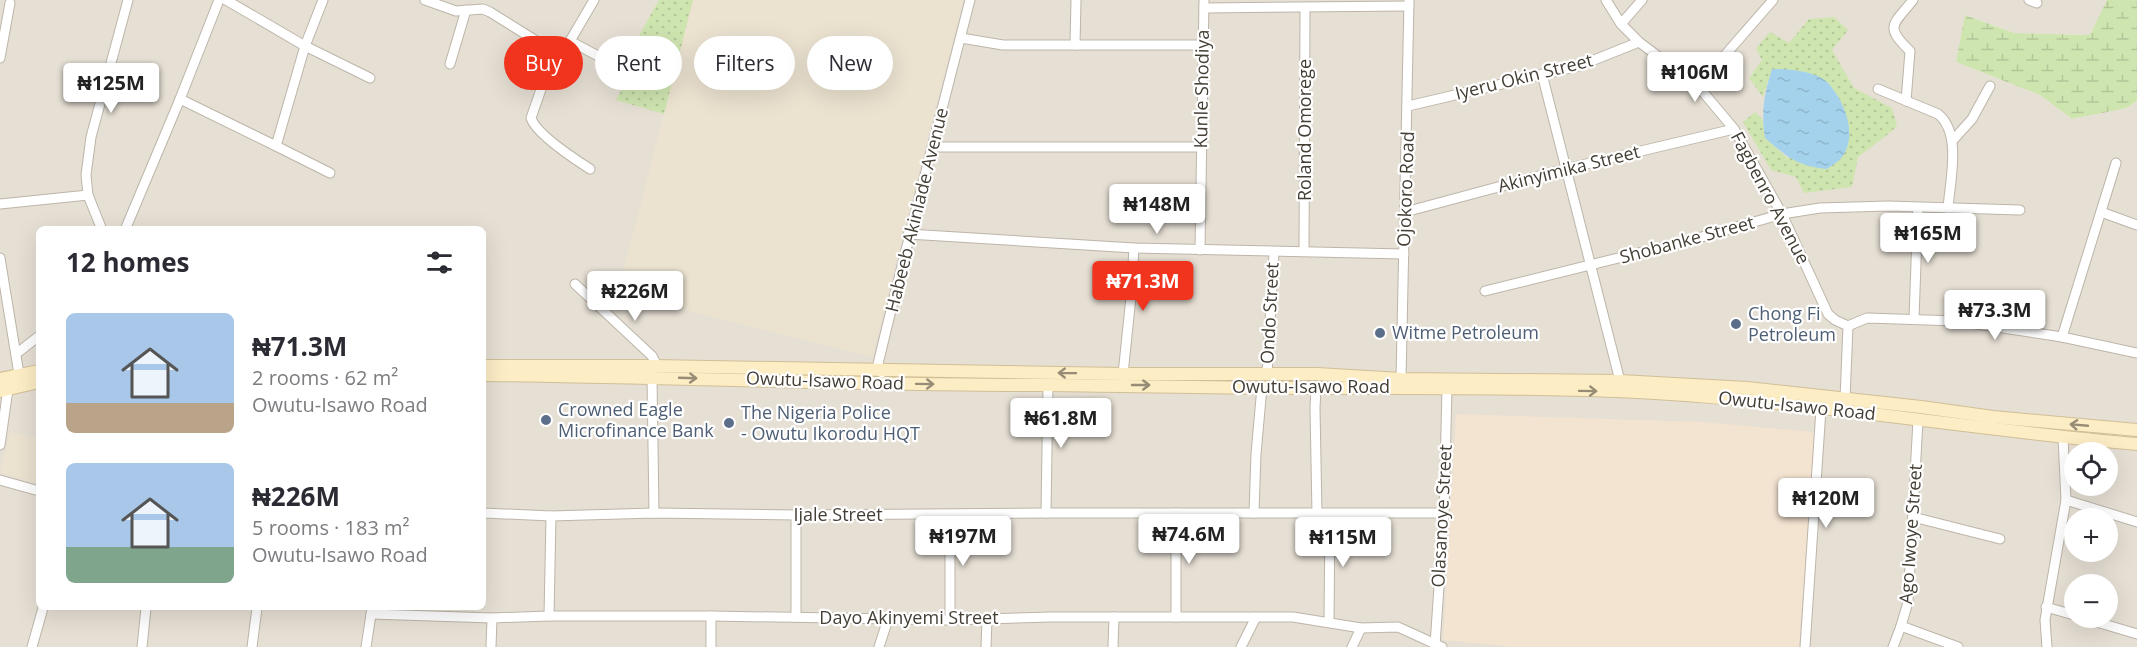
<!DOCTYPE html>
<meta charset="utf-8">
<style>
:root{--surface:#fff;--page:#f7f7f7;--text:#2b2b33;--muted:#7c7c81;--accent:#f1341d}
body{margin:0;font-family:"Open Sans",sans-serif;background:var(--page);color:var(--text);height:100vh;display:flex;flex-direction:column;font-size:22px;white-space:nowrap}
*{box-sizing:border-box;margin:0}
p{font-size:20px;color:var(--muted)}
.icon{flex:none;width:33px;height:33px;fill:none;stroke:currentColor;stroke-width:2;stroke-linecap:round;stroke-linejoin:round}
.map{position:relative;flex:1;overflow:hidden}
.sheet{position:absolute;left:36px;top:226px;width:450px;height:384px;display:flex;flex-direction:column;background:var(--surface);border-radius:9px;box-shadow:0 6px 24px #0002}
.sheet>*{flex:none}
.top-card{position:absolute;left:504px;top:36px;width:570px;height:54px;display:flex;gap:12px}
.fabs{position:absolute;left:2064px;top:442px;display:grid;gap:12px}
.fabs a{display:grid;place-items:center;width:54px;height:54px;border-radius:50%;background:var(--surface);box-shadow:0 6px 24px #0002;font-size:30px}
.price{position:absolute;translate:-50% -51px;padding:0 14px;border-radius:6px;background:#fff;color:#222;font-size:20px;line-height:39px;filter:drop-shadow(0 2px 3px #0008)}
.price::after{content:'';position:absolute;left:50%;top:36px;width:18px;height:14px;margin-left:-9px;background:inherit;clip-path:polygon(0 0,100% 0,50% 100%)}
.price.active{background:var(--accent);color:#fff}
ul{padding:0;list-style:none}
li{display:flex;align-items:center;gap:18px;height:150px;padding:0 30px}
li span{display:grid;place-items:center;flex:none;width:168px;height:120px;border-radius:9px;color:#555}
li>.icon{margin-inline-start:auto}
span .icon{width:72px;height:72px;fill:#fffc;stroke-width:1}
li b{font-size:26px}
h2{display:flex;justify-content:space-between;align-items:center;height:72px;padding:0 30px;font-size:26px}
.chip{padding:0 21px;border-radius:27px;background:var(--surface);box-shadow:0 6px 24px #0002;font-size:21px;line-height:54px}
.chip.active{background:var(--accent);color:#fff}
.map>svg:first-child{display:block}
.residential{fill:#e6dfd4;fill-rule:evenodd}
.commercial{fill:#f3e3d1}
.education{fill:#ebe2d0}
.grass{fill:url(#grass-dots)}
.wetland{fill:url(#wetland-marsh)}
.water{fill:url(#water-ripples)}
.lines{fill:none;stroke-linecap:round;stroke-linejoin:round}
.street-casing{stroke:#bdb5a9;stroke-width:11}
.secondary-casing{stroke:#d0bf97;stroke-width:14}
.street{stroke:#fff;stroke-width:9}
.secondary{stroke:#fcedc5;stroke-width:12}
.oneway{stroke:#978d76}
.service-dot{fill:#5c6f8a;stroke:#fff;stroke-width:2}
.labels{text-anchor:middle;stroke-width:4.5;stroke-linejoin:round;paint-order:stroke}
.street-label{font-size:18px;fill:#443e35;stroke:#fff}
.service-label{font-size:18px;fill:#4e5e75;stroke:#fff;text-anchor:start}
</style>
<div class="map">
<svg width="2137" height="647" viewBox="0 0 2137 647">
<defs>
<pattern id="grass-dots" width="8" height="8" patternUnits="userSpaceOnUse" patternTransform="scale(1.5)"><rect width="8" height="8" fill="#cfe5b0"/><path d="M2 2h.1M6 6h.1" fill="none" stroke="#b3c698" stroke-width="1.8" stroke-linecap="round"/></pattern>
<pattern id="wetland-marsh" width="20" height="14" patternUnits="userSpaceOnUse" patternTransform="scale(1.5)"><rect width="20" height="14" fill="#cfe5b0"/><path d="M1 5h8M5 5V1M11 12h8M15 12V8" fill="none" stroke="#b3c698"/></pattern>
<pattern id="water-ripples" width="26" height="14" patternUnits="userSpaceOnUse" patternTransform="scale(1.5)"><rect width="26" height="14" fill="#a4d2ed"/><path d="M2 4q2-2 4 0t4 0M15 11q2-2 4 0t4 0" fill="none" stroke="#8eb5cc"/></pattern>
</defs>
<rect width="100%" height="100%" fill="#f2eee6"/>
<path class="residential" d="M 0,0 L 2107,0 L 2090,35 L 2014,33 L 1966,15 L 1956,62 L 2040,95 L 2072,119 L 2127,108 L 2137,101 L 2137,647 L 0,647 ZM 39,230 L 483,230 L 483,608 L 39,608 ZM 2074,453 L 2108,453 L 2108,486 L 2074,486 ZM 2074,519 L 2108,519 L 2108,552 L 2074,552 ZM 2074,585 L 2108,585 L 2108,618 L 2074,618 Z"/>
<polygon class="commercial" points="1456,414 1703,422 1815,432 1799,647 1515,647 1443,640"/>
<g class="education">
<polygon points="693,0 963,0 872,357 618,293"/>
<polygon points="10,432 39,439 39,483 0,473"/>
</g>
<g class="grass">
<polygon points="659,0 693,0 664,114 616,100 635,64 624,62"/>
<polygon points="1834,17 1848,30 1832,50 1854,88 1892,108 1897,126 1887,135 1858,157 1852,187 1804,193 1796,177 1771,170 1743,122 1755,112 1763,120 1765,138 1789,159 1772,69 1763,97 1749,78 1762,60 1756,48 1770,32 1789,43 1809,19"/>
</g>
<polygon class="wetland" points="2107,0 2137,0 2137,101 2127,108 2072,119 2040,95 1956,62 1965,15 2014,33 2090,35"/>
<path class="water" d="M 1772,69 C 1789,69 1817,71 1829,84 C 1845,102 1858,136 1842,157 C 1838,162 1832,165 1827,169 C 1797,166 1787,157 1765,138 C 1761,111 1764,94 1772,69 Z"/>
<g class="lines">
<g class="street-casing">
<g id="street">
<polyline points="226,0 305,46 370,78"/>
<polyline points="425,0 456,11 483,9 490,12 554,52"/>
<polyline points="1606,0 1621,24 1639,42 1698,86 1734,129 1782,214 1828,314 1835,320 1848,326 1845,399"/>
<polyline points="2029,0 2037,3"/>
<polyline points="1204,8 1409,6"/>
<polyline points="1621,24 1642,0"/>
<polyline points="961,38 1003,45 1202,45"/>
<polyline points="570,41 626,71"/>
<polyline points="1075,45 1076,0"/>
<polyline points="0,58 10,3"/>
<polyline points="450,64 466,10"/>
<polyline points="1542,74 1620,381"/>
<polyline points="1698,86 1773,0"/>
<path d="M 1878,89 L 1938,114 C 1962,133 1950,181 1948,208"/>
<polyline points="180,99 276,146 305,46 323,0"/>
<path d="M 1906,101 L 1910,51 C 1884,26 1893,25 1913,0"/>
<polyline points="1408,106 1579,66 1639,42"/>
<polyline points="1953,140 1972,119 1990,86"/>
<polyline points="276,146 330,173"/>
<polyline points="933,147 1201,147"/>
<path d="M 590,169 C 576,160 536,134 531,118 L 554,52 L 570,41 L 594,0"/>
<polyline points="0,204 88,195"/>
<polyline points="1405,212 1565,169 1734,129"/>
<polyline points="2101,212 2137,225"/>
<polyline points="102,230 88,195 86,175 91,137 128,0"/>
<polyline points="125,230 180,99 219,0"/>
<polyline points="908,234 1134,248 1404,254"/>
<polyline points="1200,250 1204,0"/>
<polyline points="1304,251 1305,8"/>
<polyline points="0,258 19,374"/>
<polyline points="575,284 652,356 655,362 654,366"/>
<polyline points="1485,291 1691,240 1782,214 1820,208 1888,206 2020,210"/>
<polyline points="1914,319 1918,208"/>
<polyline points="1848,326 1867,318 1957,321 2062,337 2137,353"/>
<polyline points="2062,337 2116,163"/>
<polyline points="16,354 39,336"/>
<path d="M 882,373 L 878,364 C 907,242 939,121 970,0"/>
<polyline points="1123,374 1131,297 1134,248"/>
<polyline points="1267,374 1274,252"/>
<polyline points="652,377 654,513"/>
<polyline points="1401,379 1409,0"/>
<polyline points="1316,388 1315,408 1317,514"/>
<polyline points="0,445 8,389"/>
<polyline points="0,480 39,491"/>
<polyline points="2066,500 2137,522"/>
<polyline points="483,513 551,516 654,513 796,515 1046,513 1444,513"/>
<polyline points="1046,513 1048,386"/>
<polyline points="1254,513 1256,454 1262,387"/>
<polyline points="950,515 950,620"/>
<polyline points="1913,517 2000,539"/>
<polyline points="2046,607 2074,615"/>
<polyline points="371,614 492,618 549,616 711,616 950,620 1051,617 1293,617 1361,628 1398,627 1442,647"/>
<polyline points="549,616 551,516"/>
<polyline points="711,616 711,647"/>
<polyline points="796,617 796,515"/>
<polyline points="1176,617 1176,513"/>
<polyline points="2083,618 2137,634"/>
<polyline points="1329,622 1330,514"/>
<polyline points="1901,626 1958,647"/>
<polyline points="1435,645 1444,513 1447,388"/>
<polyline points="32,647 43,608"/>
<polyline points="142,647 146,608"/>
<polyline points="252,647 257,608"/>
<polyline points="366,647 372,608"/>
<polyline points="491,647 492,618"/>
<polyline points="879,647 888,619"/>
<polyline points="986,647 987,619"/>
<polyline points="1113,647 1114,617"/>
<polyline points="1241,647 1256,617"/>
<polyline points="1352,647 1361,628"/>
<polyline points="1805,647 1821,409"/>
<polyline points="1893,647 1901,626 1908,602 1918,420"/>
<polyline points="2047,647 2045,620 2066,500 2063,438"/>
</g>
</g>
<g class="secondary-casing">
<g id="secondary">
<polyline points="483,366 654,366 1123,374 1317,374 1401,379 1620,381 1747,388 1921,407 1993,417 2137,430"/>
<path d="M 483,375 C 672,377 860,385 1049,385 C 1138,386 1227,388 1316,388 C 1415,388 1515,387 1615,391 C 1790,398 1963,429 2137,444"/>
<polyline points="0,379 39,371"/>
<polyline points="0,391 39,382"/>
</g>
</g>
<use href="#street" class="street"/>
<use href="#secondary" class="secondary"/>
</g>
<defs><path id="oneway-shaft" d="M-6 0H5M1.5-3L5.5 0L1.5 3" fill="none" stroke-width="1.6" stroke-linecap="round" stroke-linejoin="round" transform="scale(1.5)"/></defs>
<g class="oneway">
<use href="#oneway-shaft" transform="translate(1067 373) rotate(-179)"/>
<use href="#oneway-shaft" transform="translate(688 378) rotate(2)"/>
<use href="#oneway-shaft" transform="translate(925 384) rotate(1)"/>
<use href="#oneway-shaft" transform="translate(1141 385)"/>
<use href="#oneway-shaft" transform="translate(1588 391) rotate(1)"/>
<use href="#oneway-shaft" transform="translate(2079 425) rotate(-175)"/>
</g>
<g class="service-dot">
<circle cx="1736" cy="324" r="6"/>
<circle cx="1380" cy="333" r="6"/>
<circle cx="546" cy="420" r="6"/>
<circle cx="729" cy="423" r="6"/>
</g>
<g class="labels">
<g class="street-label">
<text transform="translate(1524 77) rotate(-14)" y="6">Iyeru Okin Street</text>
<text transform="translate(1202 89) rotate(-89)" y="6">Kunle Shodiya</text>
<text transform="translate(1305 130) rotate(-90)" y="6">Roland Omorege</text>
<text transform="translate(1569 169) rotate(-14)" y="6">Akinyimika Street</text>
<text transform="translate(1406 189) rotate(-88)" y="6">Ojokoro Road</text>
<text transform="translate(1770 198) rotate(62)" y="6">Fagbenro Avenue</text>
<text transform="translate(917 210) rotate(-76)" y="6">Habeeb Akinlade Avenue</text>
<text transform="translate(1687 240) rotate(-15)" y="6">Shobanke Street</text>
<text transform="translate(1270 313) rotate(-87)" y="6">Ondo Street</text>
<text transform="translate(825 381) rotate(2)" y="6">Owutu-Isawo Road</text>
<text x="1311" y="393">Owutu-Isawo Road</text>
<text transform="translate(1797 406) rotate(6)" y="6">Owutu-Isawo Road</text>
<text x="838" y="521">Ijale Street</text>
<text transform="translate(1442 516) rotate(-87)" y="6">Olasanoye Street</text>
<text transform="translate(1911 534) rotate(-86)" y="6">Ago Iwoye Street</text>
<text x="909" y="624">Dayo Akinyemi Street</text>
</g>
<g class="service-label">
<text x="1748" y="320">Chong Fi<tspan x="1748" dy="21">Petroleum</tspan></text>
<text x="1392" y="339">Witme Petroleum</text>
<text x="558" y="416">Crowned Eagle<tspan x="558" dy="21">Microfinance Bank</tspan></text>
<text x="741" y="419">The Nigeria Police<tspan x="741" dy="21">- Owutu Ikorodu HQT</tspan></text>
</g>
</g>
</svg>
<div class="fabs">
<a><svg class="icon" aria-label="locate" viewBox="0 0 24 24"><circle cx="12" cy="12" r="6"/><path d="M12 2v4M12 18v4M2 12h4M18 12h4"/></svg></a>
<a>+</a>
<a>−</a>
</div>
<b class="price" style="left:1695px;top:103px">₦106M</b>
<b class="price" style="left:111px;top:114px">₦125M</b>
<b class="price" style="left:1157px;top:235px">₦148M</b>
<b class="price" style="left:1928px;top:264px">₦165M</b>
<b class="price active" style="left:1143px;top:312px">₦71.3M</b>
<b class="price" style="left:635px;top:322px">₦226M</b>
<b class="price" style="left:1995px;top:341px">₦73.3M</b>
<b class="price" style="left:1061px;top:449px">₦61.8M</b>
<b class="price" style="left:1826px;top:529px">₦120M</b>
<b class="price" style="left:1189px;top:565px">₦74.6M</b>
<b class="price" style="left:963px;top:567px">₦197M</b>
<b class="price" style="left:1343px;top:568px">₦115M</b>
<div class="top-card">
<a class="chip active">Buy</a>
<a class="chip">Rent</a>
<a class="chip">Filters</a>
<a class="chip">New</a>
</div>
<section class="sheet">
<h2>12 homes<svg class="icon" aria-label="filters" viewBox="0 0 24 24"><path d="M4 7h16M4 17h16"/><circle cx="9" cy="7" r="2"/><circle cx="15" cy="17" r="2"/></svg></h2>
<ul>
<li><span style="background:linear-gradient(#a9c7e8 75%,#b9a48a 0)"><svg class="icon" aria-label="home" viewBox="0 0 24 24"><path d="M3 11l9-7 9 7M6 9v11h12V9"/></svg></span><div><b>₦71.3M</b><p>2 rooms · 62 m²</p><p>Owutu-Isawo Road</p></div></li>
<li><span style="background:linear-gradient(#a9c7e8 70%,#7fa58c 0)"><svg class="icon" aria-label="home" viewBox="0 0 24 24"><path d="M3 11l9-7 9 7M6 9v11h12V9"/></svg></span><div><b>₦226M</b><p>5 rooms · 183 m²</p><p>Owutu-Isawo Road</p></div></li>
</ul>
</section>
</div>
